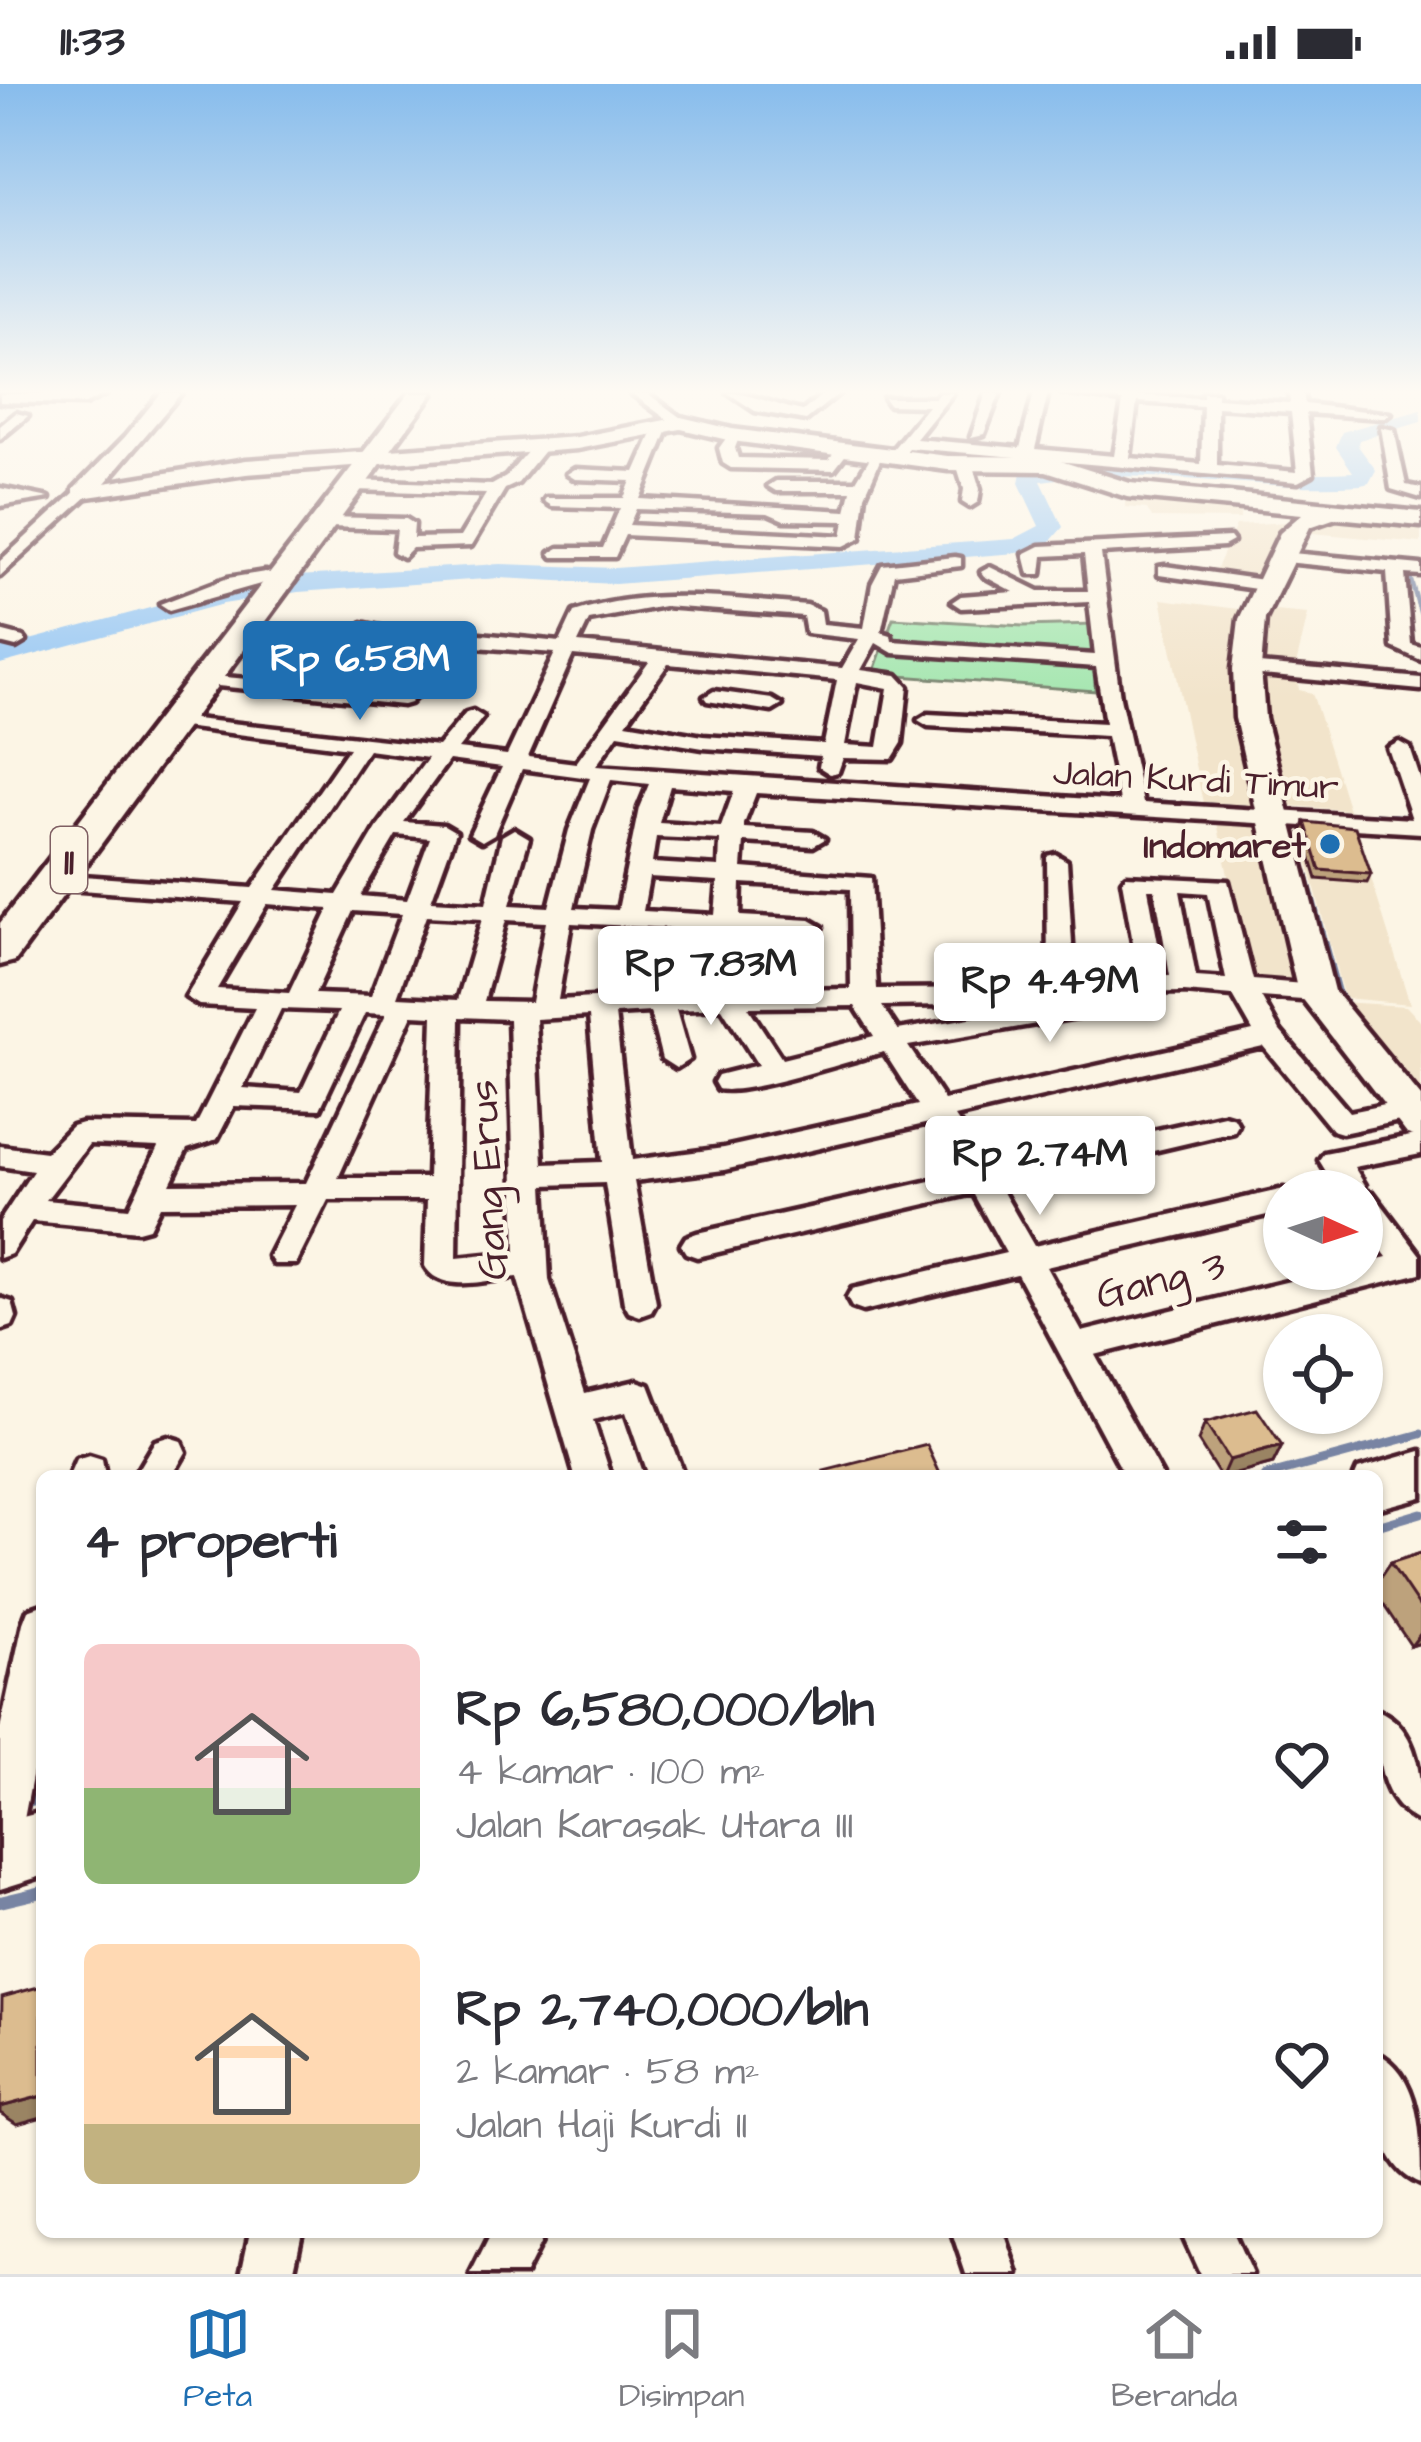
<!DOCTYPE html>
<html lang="id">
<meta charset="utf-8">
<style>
:root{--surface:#fff;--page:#f7f7f7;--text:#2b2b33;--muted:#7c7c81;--line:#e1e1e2;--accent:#1f6fb2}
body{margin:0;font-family:"Architects Daughter",sans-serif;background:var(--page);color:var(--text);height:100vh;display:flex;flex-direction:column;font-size:45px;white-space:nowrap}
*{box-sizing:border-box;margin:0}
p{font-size:39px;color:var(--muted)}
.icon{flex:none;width:66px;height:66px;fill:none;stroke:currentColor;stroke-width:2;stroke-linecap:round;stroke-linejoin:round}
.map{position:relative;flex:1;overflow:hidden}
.side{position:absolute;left:36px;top:1386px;width:1347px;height:768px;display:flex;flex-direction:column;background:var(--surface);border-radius:18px;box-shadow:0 3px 9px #0004}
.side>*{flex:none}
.needle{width:78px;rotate:93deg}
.fabs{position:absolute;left:1263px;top:1086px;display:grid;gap:24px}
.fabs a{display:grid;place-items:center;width:120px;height:120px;border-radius:50%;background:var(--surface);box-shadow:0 3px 9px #0004;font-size:60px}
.price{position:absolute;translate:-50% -102px;padding:0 27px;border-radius:12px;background:#fff;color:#222;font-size:39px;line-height:78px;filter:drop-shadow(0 3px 6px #0008)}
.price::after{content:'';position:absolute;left:50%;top:72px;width:36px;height:27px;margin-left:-18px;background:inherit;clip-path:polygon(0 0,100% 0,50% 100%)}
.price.active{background:var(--accent);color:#fff}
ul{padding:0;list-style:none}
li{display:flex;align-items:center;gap:36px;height:300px;padding:0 48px}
li span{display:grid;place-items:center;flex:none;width:336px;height:240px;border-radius:18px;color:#555}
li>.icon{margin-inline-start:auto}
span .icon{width:144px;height:144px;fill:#fffc;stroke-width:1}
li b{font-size:51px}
h2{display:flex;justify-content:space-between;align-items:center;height:144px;padding:0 48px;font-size:51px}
.status{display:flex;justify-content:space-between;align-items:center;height:84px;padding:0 60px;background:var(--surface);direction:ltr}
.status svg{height:33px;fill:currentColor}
.dock{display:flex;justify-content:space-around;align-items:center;height:168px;border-top:3px solid var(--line);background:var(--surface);font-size:33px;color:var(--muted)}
.dock a{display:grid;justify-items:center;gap:6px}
.dock .active{color:var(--accent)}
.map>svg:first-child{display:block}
.built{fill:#f2e4cb}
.green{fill:#a5e6b0;stroke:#78826e;stroke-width:3}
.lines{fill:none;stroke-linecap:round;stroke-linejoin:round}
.stream-far4{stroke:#7884a3;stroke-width:4.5}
.stream-far3{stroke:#7884a3;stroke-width:6}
.stream-far2{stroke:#7884a3;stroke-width:8}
.stream-far1{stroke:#7884a3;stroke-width:9}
.stream{stroke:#7884a3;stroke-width:12}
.river{fill:#97c7f3;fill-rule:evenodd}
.street-casing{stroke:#4a1f2b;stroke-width:9}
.secondary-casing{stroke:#4a1f2b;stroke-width:9}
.primary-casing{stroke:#4a1f2b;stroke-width:9}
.highway-casing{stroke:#4a1f2b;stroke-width:9}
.street{fill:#fcf5e5;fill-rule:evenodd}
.secondary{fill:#fcf5e5;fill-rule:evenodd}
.primary{fill:#fcf5e5;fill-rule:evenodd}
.highway{fill:#fcf5e5;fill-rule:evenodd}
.wall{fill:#bda27b;stroke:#4a1f2b;stroke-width:3}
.shaded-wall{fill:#9a8464;stroke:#4a1f2b;stroke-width:3}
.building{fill:#dcbc8f;stroke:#4a1f2b;stroke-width:3}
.poi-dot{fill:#1f6fb2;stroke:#fcf5e5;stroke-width:4.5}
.labels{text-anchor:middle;stroke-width:9;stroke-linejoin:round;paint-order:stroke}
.far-street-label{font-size:36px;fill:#4a1f2b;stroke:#fcf5e5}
.far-poi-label{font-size:36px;font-weight:bold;fill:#4a1f2b;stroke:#fcf5e5;text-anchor:end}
.shield{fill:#fcf5e5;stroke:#7f5f63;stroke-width:3}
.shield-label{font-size:39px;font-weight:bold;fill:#4a1f2b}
.street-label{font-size:42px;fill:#4a1f2b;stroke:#fcf5e5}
</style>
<div class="status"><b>11:33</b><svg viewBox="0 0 49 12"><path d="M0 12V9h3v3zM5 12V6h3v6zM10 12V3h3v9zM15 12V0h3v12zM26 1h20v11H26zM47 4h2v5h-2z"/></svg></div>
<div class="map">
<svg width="1421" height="2190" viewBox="0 0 1421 2190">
<rect width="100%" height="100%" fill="#fcf5e5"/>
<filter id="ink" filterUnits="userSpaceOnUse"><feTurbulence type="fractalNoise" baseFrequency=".00833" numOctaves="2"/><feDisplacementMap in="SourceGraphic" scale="24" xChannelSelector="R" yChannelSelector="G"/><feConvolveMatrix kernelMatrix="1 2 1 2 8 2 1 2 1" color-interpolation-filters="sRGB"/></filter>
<g filter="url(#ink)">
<g class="built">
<polygon points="1129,406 1241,418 1240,435 1152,434 1147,425 1125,423"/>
<polygon points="1332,432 1421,437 1421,459 1301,448 1318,434"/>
<polygon points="1288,438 1259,494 1214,491 1236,441"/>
<polygon points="1161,515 1238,525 1232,573 1234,616 1261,724 1203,719"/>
<polygon points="1264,526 1308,530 1296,581 1299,606 1312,609 1349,726 1291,722 1252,569"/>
<polygon points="1217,738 1264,741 1311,921 1251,903"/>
<polygon points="1299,745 1357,749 1410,920 1344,914"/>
<polygon points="1340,918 1406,922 1421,938 1421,1008"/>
</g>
<polygon class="green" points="893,534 1023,542 1095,540 1095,607 873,590"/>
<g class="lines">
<polyline class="stream-far4" points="1408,486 1418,521"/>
<g class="stream-far3">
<polyline points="1418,518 1421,529"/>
<polyline points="1135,717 1264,725"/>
<polyline points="1281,727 1408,733 1414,729 1412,723"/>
<polyline points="1299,768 1306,793"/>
</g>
<polyline class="stream-far2" points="1305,790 1337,908 1348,924"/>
<g class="stream-far1">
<polyline points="1266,1392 1421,1350"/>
<polyline points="1377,1442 1421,1429"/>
</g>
<g class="stream">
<polyline points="20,1720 42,1714"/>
<polyline points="0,1818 42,1808"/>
</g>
<path class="river" d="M 1421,326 L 1421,338 L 1359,356 L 1358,362 L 1376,386 L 1369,399 L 1361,401 C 1255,408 1146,382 1041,397 L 1063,443 L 1049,459 L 1017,469 L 615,500 L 500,494 L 298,508 L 223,520 L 0,580 L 0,564 L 221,505 L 298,492 L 500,480 L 615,484 L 1014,455 L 1039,442 L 1019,399 L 1021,388 C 1124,362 1246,395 1353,388 L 1336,363 L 1342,348 Z"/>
<g class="street-casing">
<g id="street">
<polygon points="89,309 107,309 85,320 0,318 0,310"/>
<polygon points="631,309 647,309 688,339 676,342"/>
<path d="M 728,309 C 752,309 778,323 803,327 L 824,309 L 839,309 L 806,336 L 755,327 Z"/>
<path d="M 939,309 L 953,309 L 916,355 L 1020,364 L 1034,309 L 1048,309 L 1035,365 L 1114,372 L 1123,317 L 1063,309 L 1203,314 L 1203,309 L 1217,309 L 1217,314 L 1290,319 L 1289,309 L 1303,309 L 1305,320 L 1391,330 L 1384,334 L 1306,329 L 1313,390 L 1298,398 L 1032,375 L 1024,382 L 1017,373 L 909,364 L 902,372 L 892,372 L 892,366 L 928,322 L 889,321 L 884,314 L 935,314 ZM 1137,318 L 1203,322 L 1201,380 L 1130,374 ZM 1217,323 L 1291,328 L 1297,388 L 1217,381 Z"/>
<polygon points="986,309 1000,309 984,350 971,353"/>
<polygon points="16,329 28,332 0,355 0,342"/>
<path d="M 662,339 L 669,343 L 640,415 L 846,427 L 851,407 L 776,407 L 768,402 L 776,397 L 856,397 L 874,367 L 884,367 L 865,411 L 860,454 L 844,462 L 625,451 L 615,473 L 553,473 L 550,469 L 559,464 L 603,464 L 620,424 L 552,422 L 544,417 L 546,414 L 624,414 L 631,397 L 575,395 L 567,390 L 575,385 L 635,388 L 655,343 ZM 636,425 L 768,429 L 784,436 L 845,437 L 842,452 L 629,441 Z"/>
<polygon points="1381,343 1394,346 1406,401 1421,404 1421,414 1391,405"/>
<polygon points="732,346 740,351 735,364 738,374 829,376 838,361 851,364 834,386 731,384 723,379 719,364"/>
<polygon points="534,360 547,363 518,399 505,405 471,462 412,464 403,473 394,468 397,445 328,443 320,438 328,433 406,435 414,440 413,454 460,453 486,410 353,406 345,401 353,396 492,401 506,393"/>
<polygon points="964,374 972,379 980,405 978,418 970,423 962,418 964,405 956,379"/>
<polygon points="0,404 49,414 0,422"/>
<polygon points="76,407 90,410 0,492 0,477"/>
<path d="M 1230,453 L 1233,457 L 1224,462 L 1101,469 L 1120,613 L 1143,719 L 1412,735 L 1388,664 L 1399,658 L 1410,664 L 1421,697 L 1421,749 L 756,709 L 744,740 L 744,744 L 813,748 L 825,755 L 813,762 L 744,758 L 742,784 L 871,794 L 877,905 L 1014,904 L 1048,896 L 1047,772 L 1055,770 L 1067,777 L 1074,893 L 1139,892 L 1122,797 L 1126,792 L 1228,797 L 1253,896 L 1316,901 L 1329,909 L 1316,917 L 1261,913 L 1280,947 L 1349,1028 L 1409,1016 L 1419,1019 L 1419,1033 L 1342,1049 L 1332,1046 L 1263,962 L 955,1033 L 989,1084 L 1224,1031 L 1234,1034 L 1238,1041 L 1234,1048 L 1000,1103 L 1034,1162 L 1284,1105 L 1291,1107 L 1284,1107 L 1284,1127 L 1046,1183 L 1082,1248 L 1339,1185 L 1362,1185 L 1362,1179 L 1387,1173 L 1362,1140 L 1362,1107 L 1307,1107 L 1311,1099 L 1330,1094 L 1319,1076 L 1324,1069 L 1421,1050 L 1421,1070 L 1354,1083 L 1365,1101 L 1362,1106 L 1373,1109 L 1420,1171 L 1420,1189 L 1095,1271 L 1162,1392 L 1125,1392 L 1017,1190 L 863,1227 L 852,1223 L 847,1214 L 852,1205 L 1006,1169 L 973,1109 L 697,1173 L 686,1169 L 681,1161 L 686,1153 L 697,1149 L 962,1090 L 929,1039 L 724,1086 L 634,1097 L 656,1219 L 651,1228 L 640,1232 L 629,1228 L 624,1219 L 605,1099 L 544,1101 L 549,1196 L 585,1309 L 637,1297 L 649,1301 L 684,1392 L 648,1392 L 626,1328 L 593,1336 L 611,1392 L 575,1392 L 517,1193 C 489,1195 441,1211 425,1182 L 427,1116 L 328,1116 L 296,1180 L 274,1180 L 269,1172 L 295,1121 L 160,1122 L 149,1144 L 138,1147 L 32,1137 L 11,1170 L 0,1174 L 0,1137 L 33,1087 L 0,1082 L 0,1062 L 46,1068 L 72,1042 L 82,1039 L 196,1041 L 255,924 L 199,921 L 186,913 L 243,818 L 54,804 L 42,797 L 54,790 L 252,804 L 349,664 L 175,642 L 165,636 L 168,632 L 438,662 L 466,629 L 473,627 L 483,633 L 458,665 L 507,671 L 555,569 L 462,562 L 410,619 L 403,621 L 208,601 L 198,595 L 201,591 L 398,608 L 449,553 L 470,549 L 560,558 L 574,528 C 652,503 727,515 807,521 L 821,527 L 823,540 L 864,544 L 872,500 L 882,481 L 955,473 L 961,474 L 961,482 L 894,490 L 881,548 L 891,551 L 892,557 L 1095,571 L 1089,518 L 961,524 L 952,518 L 961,512 L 1014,508 L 984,492 L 981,488 L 990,483 L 1039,507 L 1088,507 L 1084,470 L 1043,472 L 1041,490 L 1029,490 L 1024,470 L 1040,462 ZM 664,522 L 803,532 L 806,549 L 859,555 L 842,584 L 578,559 L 589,536 ZM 876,559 L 893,569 L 1096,583 L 1105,639 L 928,630 L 918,636 L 928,642 L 1107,652 L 1120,717 L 596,682 L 618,650 L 703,664 L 821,672 L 819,683 L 830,690 L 838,688 L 843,674 L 892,675 L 902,659 L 908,603 L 897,591 L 861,586 ZM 573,571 L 649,578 L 576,679 L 528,673 ZM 668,580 L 837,596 L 824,660 L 703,652 L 626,639 ZM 857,598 L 888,604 L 878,663 L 845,661 ZM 368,666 L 428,674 L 377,744 L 337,811 L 275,806 ZM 449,676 L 502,683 L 470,750 L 482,757 L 494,750 L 522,685 L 590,694 L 569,746 L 549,823 L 510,821 L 529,754 L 514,745 L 502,752 L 486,820 L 431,817 L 456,748 L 444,741 L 404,738 ZM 611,696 L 649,700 L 639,724 L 618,826 L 574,824 L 592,746 ZM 670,702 L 734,707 L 721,743 L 659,739 ZM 396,751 L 430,754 L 407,816 L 360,812 ZM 656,753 L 720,756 L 719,783 L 652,779 ZM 649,793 L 718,797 L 715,831 L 643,827 ZM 741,799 L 850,805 L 851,905 L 742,907 L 739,847 L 810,850 L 822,843 L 810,836 L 740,832 ZM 1148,805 L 1155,805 L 1170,892 L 1164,892 ZM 1180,807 L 1208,809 L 1226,895 L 1196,893 ZM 267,820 L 329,825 L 289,909 L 217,905 ZM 353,827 L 402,830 L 371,912 L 315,910 ZM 426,832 L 482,835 L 458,916 L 397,913 ZM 506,836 L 546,838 L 531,918 L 484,917 ZM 571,839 L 714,846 L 716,907 L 558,916 ZM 1184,908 L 1233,912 L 1253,947 L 944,1016 L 908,962 L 1112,927 L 1125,919 L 1121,909 ZM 1061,909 L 1095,909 L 1096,913 L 898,946 L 882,922 L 1014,920 ZM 855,922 L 874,952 L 782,975 L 748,923 ZM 722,924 L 758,981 L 718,991 L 714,998 L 718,1005 C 745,1012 850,976 884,968 L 918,1021 L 724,1064 L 632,1076 L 615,930 L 650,928 L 662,975 L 676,984 L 690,975 L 676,926 ZM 281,925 L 339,927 L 301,1008 L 243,1004 ZM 365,929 L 386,930 L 306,1099 L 170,1100 L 187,1065 L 217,1055 L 234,1022 L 320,1025 ZM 412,931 L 433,932 L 428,1094 L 338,1094 ZM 589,932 L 602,1078 L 543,1080 L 536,935 ZM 460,933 L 509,935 L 516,1168 L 457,1174 ZM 89,1060 L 158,1063 L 129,1124 L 46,1116 Z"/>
<polygon points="1281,468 1421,481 1421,491 1405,490 1411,560 1421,563 1421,576 1392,563 1387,488 1275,477 1272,473"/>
<polygon points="1165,482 1270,497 1279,502 1270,507 1159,491 1159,483"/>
<polygon points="265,488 271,489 271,497 169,526 160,520 228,494"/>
<polygon points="0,547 23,553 26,557 16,563 0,559"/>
<polygon points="1247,579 1421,594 1421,606 1240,589 1237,585"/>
<polygon points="714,607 772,615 782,621 772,627 707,617 704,613"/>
<polygon points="0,1214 12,1218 16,1233 12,1242 0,1246"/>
<polygon points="168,1353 181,1357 186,1368 172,1392 134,1392 155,1357"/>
<polygon points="89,1372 102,1376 105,1392 69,1392 76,1376"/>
<polygon points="42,1521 42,1640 22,1746 15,1761 0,1768 0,1645 23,1539 28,1526"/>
<path d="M 1377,1626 C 1421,1644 1421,1697 1421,1738 C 1377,1720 1377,1667 1377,1626 Z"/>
<path d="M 1377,1969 C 1421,1990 1421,2054 1421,2100 C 1371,2079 1377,2014 1377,1969 Z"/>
<polygon points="250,2148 302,2148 293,2190 241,2190"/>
<polygon points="492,2148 546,2148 525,2190 471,2190"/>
<polygon points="952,2148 1004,2148 1018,2190 966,2190"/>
<polygon points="1181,2148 1233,2148 1252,2190 1200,2190"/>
</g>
</g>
<g class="secondary-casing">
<polygon id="secondary" points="161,309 181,309 105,399 246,376 577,353 681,333 732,345 948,372 1048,373 1130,399 1421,428 1421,442 1336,434 1310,443 1265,535 1261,585 1265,634 1334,907 1421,1013 1421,1054 1407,1050 1298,909 1235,634 1233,585 1239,535 1280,449 1302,430 1127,413 1046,387 948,386 732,357 681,345 577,365 246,390 74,415 74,405 125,353"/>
</g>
<g class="primary-casing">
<g id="primary">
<polygon points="1421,1367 1421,1413 1377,1425 1377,1392 1355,1392 1358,1385"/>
<polygon points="42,1728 42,1792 0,1805 0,1739"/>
</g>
</g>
<g class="highway-casing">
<polygon id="highway" points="409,309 433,309 15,877 0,881 0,839"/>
</g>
<use href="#street" class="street"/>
<use href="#secondary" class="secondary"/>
<use href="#primary" class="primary"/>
<use href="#highway" class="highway"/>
</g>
<g class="wall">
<polygon points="324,566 394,567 355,597 329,591"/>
<polygon points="1305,738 1371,790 1367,799 1317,795 1302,747"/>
<polygon points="1205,1339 1282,1362 1273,1380 1229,1392 1220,1392 1198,1357"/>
<polygon points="1421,1469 1421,1559 1411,1562 1377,1511 1377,1498 1390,1479"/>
</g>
<g class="shaded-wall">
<polygon points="390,542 394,567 355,597 351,571"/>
<polygon points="1282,1362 1273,1380 1229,1392 1222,1392 1229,1376"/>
<polygon points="1421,1549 1421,1559 1411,1562"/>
<polygon points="42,2012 42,2033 17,2040 0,2029 0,2023"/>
</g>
<g class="building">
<polygon points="362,536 390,542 351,571 324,566"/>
<polygon points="1305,738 1355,743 1371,790 1320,786"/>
<polygon points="1257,1325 1282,1362 1229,1376 1205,1339"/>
<polygon points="927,1361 941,1392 826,1392 824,1387"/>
<polygon points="1421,1469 1421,1525 1390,1479"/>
<polygon points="42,1902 42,2012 0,2023 2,1913"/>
</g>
</g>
<linearGradient id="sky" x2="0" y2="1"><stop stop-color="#87bcec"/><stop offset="0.5" stop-color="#fefaf3"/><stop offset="1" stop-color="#fefaf3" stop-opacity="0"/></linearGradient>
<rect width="1421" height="615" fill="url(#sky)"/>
<circle class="poi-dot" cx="1330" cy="760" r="12"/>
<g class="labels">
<g class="far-street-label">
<text transform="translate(1196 694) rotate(3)" y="13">Jalan Kurdi Timur</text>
</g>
<g class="far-poi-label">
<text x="1306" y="773">Indomaret</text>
</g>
<rect class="shield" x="51" y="743" width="36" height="66" rx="9"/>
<g class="shield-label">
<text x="69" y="790">11</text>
</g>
<g class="street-label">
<text transform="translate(486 1096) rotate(-93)" y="15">Gang Erus</text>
<text transform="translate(1160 1194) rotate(-14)" y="15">Gang 3</text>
</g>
</g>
</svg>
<div class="fabs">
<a><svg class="needle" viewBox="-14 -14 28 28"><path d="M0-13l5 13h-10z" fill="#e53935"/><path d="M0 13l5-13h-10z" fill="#7c7c81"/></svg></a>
<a><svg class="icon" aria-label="locate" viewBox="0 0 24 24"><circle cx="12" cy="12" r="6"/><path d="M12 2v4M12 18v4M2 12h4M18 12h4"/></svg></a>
</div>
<b class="price active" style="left:360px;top:639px">Rp 6.58M</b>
<b class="price" style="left:711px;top:944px">Rp 7.83M</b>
<b class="price" style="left:1050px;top:961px">Rp 4.49M</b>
<b class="price" style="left:1040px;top:1134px">Rp 2.74M</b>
<section class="side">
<h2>4 properti<svg class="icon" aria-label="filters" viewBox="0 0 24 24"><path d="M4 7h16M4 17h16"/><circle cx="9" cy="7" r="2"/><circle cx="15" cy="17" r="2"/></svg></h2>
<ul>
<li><span style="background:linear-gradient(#f6c9c9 60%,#8fb573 0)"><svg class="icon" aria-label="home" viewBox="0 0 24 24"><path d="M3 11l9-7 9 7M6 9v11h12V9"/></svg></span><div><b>Rp 6,580,000/bln</b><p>4 kamar · 100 m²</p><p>Jalan Karasak Utara III</p></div><svg class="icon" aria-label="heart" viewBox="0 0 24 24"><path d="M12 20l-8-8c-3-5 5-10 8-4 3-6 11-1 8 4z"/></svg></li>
<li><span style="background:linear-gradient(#ffd9b3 75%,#c2b280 0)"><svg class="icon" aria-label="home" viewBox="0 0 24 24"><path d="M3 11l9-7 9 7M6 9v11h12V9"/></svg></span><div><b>Rp 2,740,000/bln</b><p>2 kamar · 58 m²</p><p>Jalan Haji Kurdi II</p></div><svg class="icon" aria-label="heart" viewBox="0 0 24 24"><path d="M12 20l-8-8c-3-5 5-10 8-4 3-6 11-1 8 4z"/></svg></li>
</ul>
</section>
</div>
<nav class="dock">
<a class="active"><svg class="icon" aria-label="map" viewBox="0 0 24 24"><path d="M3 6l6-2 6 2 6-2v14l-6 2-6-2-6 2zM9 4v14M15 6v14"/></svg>Peta</a>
<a><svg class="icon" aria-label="saved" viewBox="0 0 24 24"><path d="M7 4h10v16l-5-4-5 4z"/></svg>Disimpan</a>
<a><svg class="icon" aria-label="home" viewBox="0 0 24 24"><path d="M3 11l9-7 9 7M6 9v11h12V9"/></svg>Beranda</a>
</nav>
